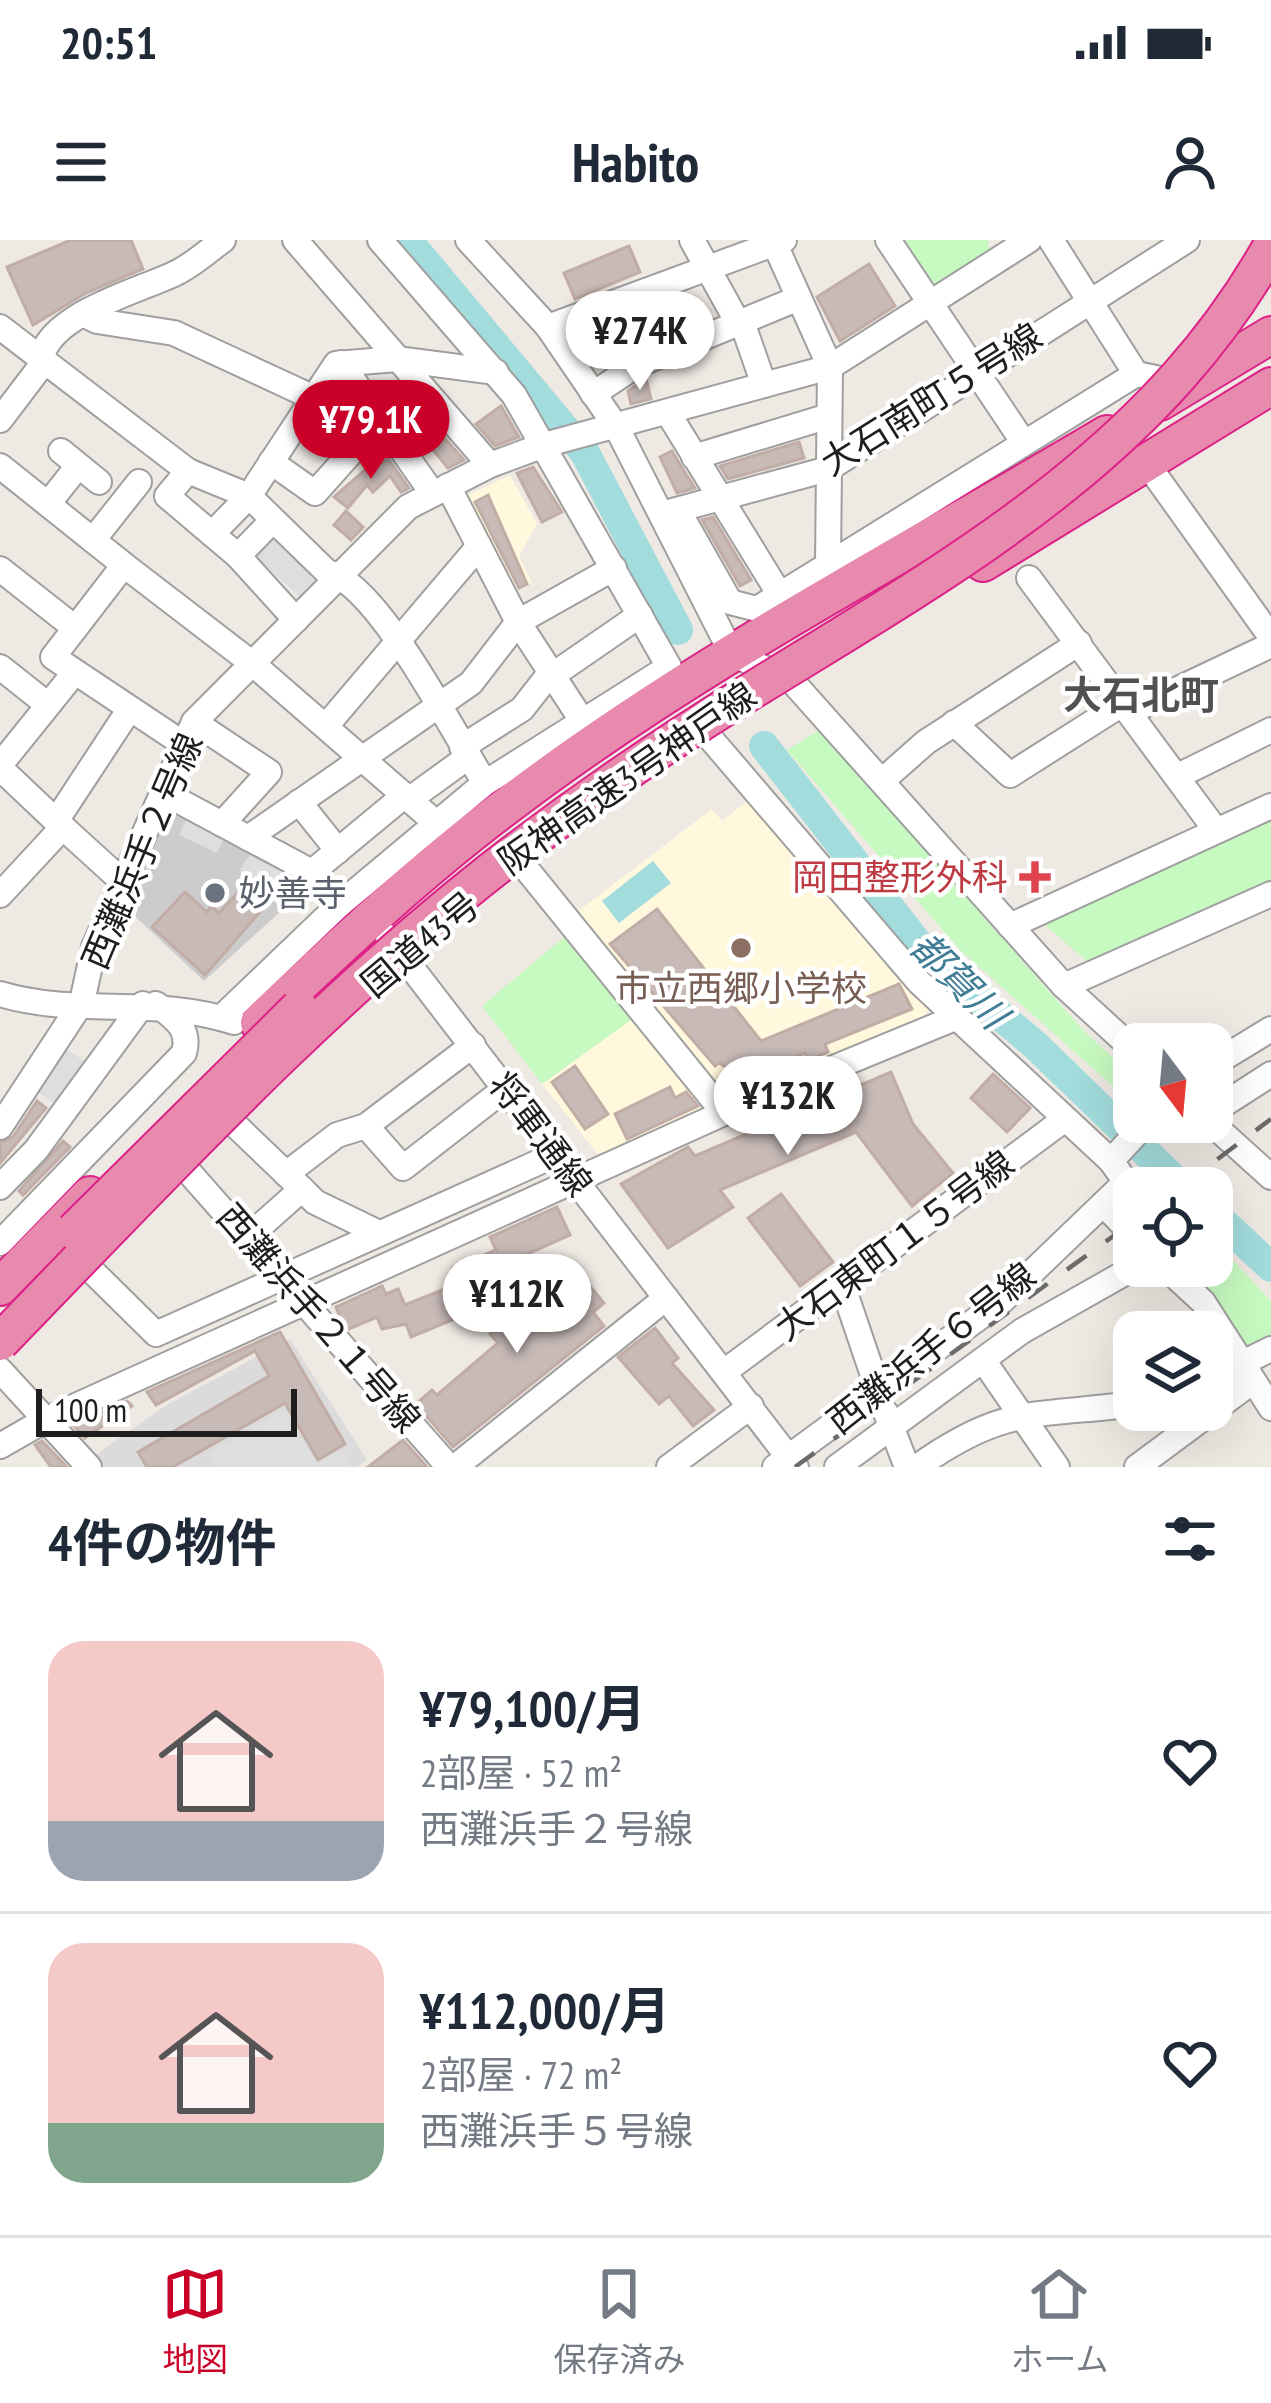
<!DOCTYPE html>
<html lang="ja">
<meta charset="utf-8">
<style>
:root{--surface:#fff;--page:#f6f6f7;--text:#1f2937;--muted:#747a83;--line:#e0e1e3;--accent:#cb0029}
body{margin:0;font-family:"PT Sans Narrow","Noto Sans JP",sans-serif;background:var(--page);color:var(--text);height:100vh;display:flex;flex-direction:column;font-size:45px;white-space:nowrap}
*{box-sizing:border-box;margin:0}
p{font-size:39px;color:var(--muted)}
.icon{flex:none;width:66px;height:66px;fill:none;stroke:currentColor;stroke-width:2;stroke-linecap:round;stroke-linejoin:round}
.map{position:relative;height:1227px;overflow:hidden}
.drawer{display:flex;flex-direction:column;background:var(--surface);flex:1}
.drawer>*{flex:none}
.needle{width:78px;rotate:164deg}
.buttons{position:absolute;left:1113px;top:783px;display:grid;gap:24px}
.buttons a{display:grid;place-items:center;width:120px;height:120px;border-radius:24px;background:var(--surface);box-shadow:0 12px 48px #0002;font-size:60px}
.scale{position:absolute;left:36px;bottom:30px;width:261px;box-sizing:border-box;padding-left:12px;border:6px solid #1e1e1e;border-top:0;font-size:33px;line-height:42px;white-space:nowrap;color:#1e1e1e;-webkit-text-stroke:9px #fff;paint-order:stroke}
.price{position:absolute;translate:-50% -102px;padding:0 27px;border-radius:42px;background:#fff;color:#222;font-size:39px;line-height:78px;filter:drop-shadow(0 3px 6px #0008)}
.price::after{content:'';position:absolute;left:50%;top:72px;width:36px;height:27px;margin-left:-18px;background:inherit;clip-path:polygon(0 0,100% 0,50% 100%)}
.price.selected{background:var(--accent);color:#fff}
ul{padding:0;list-style:none}
li{display:flex;align-items:center;gap:36px;height:300px;padding:0 48px}
li+li{border-top:3px solid var(--line)}
li span{display:grid;place-items:center;flex:none;width:336px;height:240px;border-radius:36px;color:#555}
li>.icon{margin-inline-start:auto}
span .icon{width:144px;height:144px;fill:#fffc;stroke-width:1}
li b{font-size:51px}
h2{display:flex;justify-content:space-between;align-items:center;height:144px;padding:0 48px;font-size:51px}
.status{display:flex;justify-content:space-between;align-items:center;height:84px;padding:0 60px;background:var(--surface);direction:ltr}
.status svg{height:33px;fill:currentColor}
header{display:flex;justify-content:space-between;align-items:center;height:156px;padding:0 48px;background:var(--surface);font-size:54px;font-weight:700}
.dock{display:flex;justify-content:space-around;align-items:center;height:168px;border-top:3px solid var(--line);background:var(--surface);font-size:33px;color:var(--muted)}
.dock a{display:grid;justify-items:center;gap:6px}
.dock .selected{color:var(--accent)}
.map>svg:first-child{display:block}
.residential{fill:#dcdbdb}
.education{fill:#fff8dc}
.religious{fill:#ccc}
.park{fill:#c7fac0}
.parking{fill:#dedede}
.water{fill:#a3dcdd}
.lines{fill:none;stroke-linecap:round;stroke-linejoin:round}
.river{stroke:#a3dcdd;stroke-width:30}
.building{fill:#c7bab7;stroke:#c1aca6;stroke-width:3}
.minor-casing{stroke:#9f9f9f;stroke-width:28}
.highway-casing{stroke:#dc2287;stroke-width:40}
.minor{stroke:#fff;stroke-width:24}
.highway{stroke:#e88aae;stroke-width:36}
.rail{stroke:#6c6c6c;stroke-width:4.5;stroke-dasharray:24 24;stroke-linecap:butt}
.minor-bridge-casing{stroke:#9f9f9f;stroke-width:28;stroke-linecap:butt}
.highway-bridge-casing{stroke:#dc2287;stroke-width:40;stroke-linecap:butt}
.minor-bridge{stroke:#fff;stroke-width:24}
.highway-bridge{stroke:#e88aae;stroke-width:36}
.health-dot{fill:#e0444e;stroke:#fff;stroke-width:4.5}
.worship-dot{fill:#6b7280;stroke:#fff;stroke-width:4.5}
.education-dot{fill:#8d6e63;stroke:#fff;stroke-width:4.5}
.labels{text-anchor:middle;stroke-width:9;stroke-linejoin:round;paint-order:stroke}
.street-label{font-size:36px;fill:#1e1e1e;stroke:#fff}
.health-label{font-size:36px;fill:#be3a42;stroke:#fff;text-anchor:end}
.worship-label{font-size:36px;fill:#5b616d;stroke:#fff;text-anchor:start}
.education-label{font-size:36px;fill:#785e54;stroke:#fff}
.neighbourhood-label{font-size:39px;font-weight:bold;fill:#515151;stroke:#fff}
.water-label{font-size:39px;font-style:italic;fill:#417d97;stroke:#fff}
</style>
<div class="status"><b>20:51</b><svg viewBox="0 0 49 12"><path d="M0 12V9h3v3zM5 12V6h3v6zM10 12V3h3v9zM15 12V0h3v12zM26 1h20v11H26zM47 4h2v5h-2z"/></svg></div>
<header><svg class="icon" aria-label="menu" viewBox="0 0 24 24"><path d="M4 6h16M4 12h16M4 18h16"/></svg>Habito<svg class="icon" aria-label="person" viewBox="0 0 24 24"><circle cx="12" cy="8" r="4"/><path d="M4 21q1-7 8-7t8 7"/></svg></header>
<div class="map">
<svg width="1271" height="1227" viewBox="0 0 1271 1227">
<rect width="100%" height="100%" fill="#efe9e3"/>
<polygon class="residential" points="290,1099 367,1220 357,1227 104,1227 94,1216 163,1167"/>
<g class="education">
<polygon points="510,235 537,284 519,316 532,343 511,354 464,257"/>
<polygon points="755,555 929,768 924,778 733,859 717,853 573,675 712,569 722,581"/>
<polygon points="635,777 705,860 702,872 600,917 542,844"/>
</g>
<polygon class="religious" points="178,569 314,641 204,741 122,664 168,573"/>
<g class="park">
<polygon points="897,0 988,0 990,17 940,50 932,47"/>
<polygon points="819,490 1082,789 1134,837 1134,865 959,709 787,510"/>
<polygon points="1271,575 1271,642 1089,723 1038,679"/>
<polygon points="569,693 635,777 542,844 482,766"/>
<polygon points="1212,998 1271,1061 1271,1101 1250,1114 1208,1050 1183,1026 1212,1026"/>
</g>
<g class="parking">
<polygon points="277,292 322,333 300,357 255,316"/>
<polygon points="189,575 226,595 217,613 179,595"/>
<polygon points="254,609 314,641 283,670 239,631"/>
<polygon points="63,807 92,826 61,869 34,849"/>
<polygon points="284,1170 315,1222 342,1207 353,1227 211,1227 215,1224 209,1214"/>
</g>
<polygon class="water" points="653,621 671,643 619,683 602,661"/>
<g class="lines">
<g class="river">
<polyline points="407,0 585,213 678,390"/>
<polyline points="764,506 925,713 1034,804 1183,948"/>
<polyline points="1212,972 1271,1027"/>
</g>
</g>
<g class="building">
<polygon points="71,0 131,0 143,29 86,53 33,85 7,27"/>
<polygon points="629,6 640,32 575,59 564,33"/>
<polygon points="869,24 895,66 840,101 817,57"/>
<polygon points="646,139 651,159 631,164 628,151"/>
<polygon points="501,166 519,197 495,206 476,184"/>
<polygon points="432,184 464,220 448,228 420,194"/>
<polygon points="799,202 804,218 728,239 720,226"/>
<polygon points="672,211 679,223 695,248 677,253 660,217"/>
<polygon points="388,219 409,248 401,252 390,236 373,252 367,245 348,268 334,257 373,223 377,226"/>
<polygon points="533,227 562,272 542,282 517,233"/>
<polygon points="488,255 527,344 519,348 475,262"/>
<polygon points="346,271 363,287 351,300 334,285"/>
<polygon points="713,277 751,340 740,346 702,280"/>
<polygon points="245,645 266,665 205,735 152,687 185,652 207,672 211,666 219,673"/>
<polygon points="657,669 761,801 899,744 912,769 825,804 828,812 808,820 805,813 751,834 748,841 719,823 715,826 610,704"/>
<polygon points="575,826 608,874 585,889 552,842"/>
<polygon points="891,832 913,884 953,933 912,966 856,892 720,950 733,967 668,1008 621,944 688,907 695,916"/>
<polygon points="993,834 1030,868 1007,892 971,858"/>
<polygon points="670,847 675,858 686,852 698,866 627,899 615,874"/>
<polygon points="37,861 46,868 1,922 0,903 13,897"/>
<polygon points="63,901 70,907 23,955 19,951"/>
<polygon points="781,954 833,1022 800,1046 748,978"/>
<polygon points="557,967 570,995 512,1021 516,1030 510,1036 451,1062 457,1078 411,1097 406,1084 382,1089 377,1077 349,1089 341,1080 336,1067 382,1046 386,1054 398,1049 405,1065 460,1043 453,1028 496,1010 490,997"/>
<polygon points="573,1026 604,1063 593,1072 604,1086 453,1207 416,1164 432,1150 437,1155 498,1103 490,1094"/>
<polygon points="655,1088 678,1118 672,1123 714,1170 693,1186 669,1156 659,1164 618,1117"/>
<polygon points="280,1092 345,1204 318,1220 285,1163 173,1227 147,1227 138,1212 269,1136 255,1111 156,1165 147,1152"/>
<polygon points="127,1161 132,1166 85,1198 73,1185"/>
<polygon points="403,1200 427,1227 368,1227"/>
<polygon points="42,1201 67,1227 51,1227 35,1205"/>
</g>
<g class="lines">
<g class="minor-casing">
<g id="minor">
<polyline points="295,0 490,225"/>
<polyline points="468,0 548,87 617,188 732,414 791,440 1064,746 1134,810"/>
<polyline points="692,0 738,83"/>
<polyline points="773,0 830,127 828,325"/>
<polyline points="888,0 1024,203"/>
<polyline points="1051,0 1136,134"/>
<polyline points="83,74 97,81 174,93 314,158"/>
<polyline points="742,82 764,145"/>
<path d="M 0,87 L 188,231 L 249,256 L 327,332 C 378,343 455,496 485,543"/>
<polyline points="548,87 784,0"/>
<polyline points="341,123 433,254"/>
<polyline points="593,154 637,125 799,58"/>
<polyline points="668,173 780,355"/>
<path d="M 0,180 L 41,126 C 39,76 140,51 176,33 C 193,25 208,11 223,0"/>
<polyline points="61,211 99,242"/>
<polyline points="694,217 829,176"/>
<polyline points="1145,221 1271,397"/>
<polyline points="271,222 315,253 381,179"/>
<polyline points="0,226 124,325"/>
<polyline points="188,231 167,256 238,316 296,380"/>
<polyline points="448,246 518,382 581,479"/>
<polyline points="48,264 78,226"/>
<polyline points="679,272 730,362 757,369 1136,134 1185,144"/>
<polyline points="665,273 828,229 1187,0"/>
<polyline points="212,294 249,256 336,124 397,119 496,132"/>
<polyline points="93,300 139,242"/>
<polyline points="238,316 273,280"/>
<polyline points="0,329 75,388"/>
<polyline points="1029,338 1215,589"/>
<polyline points="0,427 48,465"/>
<polyline points="553,435 640,375"/>
<polyline points="1132,471 1271,405"/>
<polyline points="194,482 269,532 222,584"/>
<polyline points="954,483 1010,535 1125,462"/>
<polyline points="326,486 479,306"/>
<polyline points="705,492 919,742 1111,921 1126,942 1003,1060 775,1227"/>
<polyline points="182,503 53,417 124,325 253,424 435,582"/>
<polyline points="462,507 522,469 551,432"/>
<polyline points="0,525 75,432"/>
<polyline points="0,528 56,581 129,470"/>
<polyline points="1178,536 1271,490"/>
<polyline points="883,540 926,502 1079,403"/>
<polyline points="166,554 312,632 339,665"/>
<polyline points="410,559 468,517"/>
<polyline points="299,562 338,611"/>
<polyline points="56,581 122,641"/>
<polyline points="248,598 471,443 518,382 614,328"/>
<polyline points="520,621 724,873"/>
<polyline points="312,632 405,555"/>
<polyline points="0,655 63,587"/>
<polyline points="1010,686 1271,566"/>
<polyline points="388,697 796,1227"/>
<polyline points="1064,746 1271,654"/>
<path d="M 0,754 C 75,777 157,756 234,782"/>
<polyline points="221,778 339,665 485,543 669,427 514,155 380,0"/>
<polyline points="1212,825 1271,789"/>
<polyline points="1212,872 1271,834"/>
<polyline points="232,882 302,949 248,997"/>
<polyline points="1210,882 1271,937"/>
<polyline points="366,886 403,928 506,848"/>
<polyline points="0,887 82,762 94,707 194,482 408,267 490,225 544,205 830,127 1029,0"/>
<polyline points="1111,921 1147,882"/>
<polyline points="187,930 449,1227"/>
<polyline points="286,934 337,895 366,886 473,805"/>
<polyline points="0,947 36,910 143,764"/>
<polyline points="302,949 315,962 379,993"/>
<polyline points="1103,964 1134,996"/>
<path d="M 0,1003 L 184,813 C 191,788 174,778 156,764"/>
<polyline points="1164,1026 1203,1062 1271,1168"/>
<polyline points="88,1027 156,1094 557,914"/>
<polyline points="842,1044 875,1141"/>
<polyline points="983,1120 1057,1227"/>
<polyline points="0,1130 89,1227"/>
<polyline points="724,1132 1065,879"/>
<polyline points="1212,1138 1271,1109"/>
<polyline points="886,1173 907,1227"/>
<polyline points="0,1206 47,1179 724,873 955,778"/>
<polyline points="455,1227 666,1058"/>
<polyline points="669,1227 751,1166"/>
<polyline points="837,1227 1022,1091 1137,1026"/>
<path d="M 917,1227 C 1004,1165 1034,1177 1134,1164"/>
<polyline points="1137,1227 1253,1141"/>
</g>
</g>
<g class="highway-casing">
<g id="highway">
<polyline points="1160,162 1271,95"/>
<polyline points="983,323 1271,146"/>
<path d="M 259,783 C 340,706 422,629 512,562 C 698,421 908,313 1107,194"/>
<polyline points="0,1047 90,955"/>
</g>
</g>
<use href="#minor" class="minor"/>
<use href="#highway" class="highway"/>
<g class="rail">
<polyline points="1179,948 1271,879"/>
<polyline points="795,1227 1134,981"/>
</g>
<g class="minor-bridge-casing">
<polyline id="minor-bridge" points="875,1141 882,1161"/>
</g>
<g class="highway-bridge-casing">
<g id="highway-bridge">
<polyline points="74,991 299,768"/>
<path d="M 0,1102 C 164,933 326,757 513,614 C 593,553 676,497 761,445 C 956,325 1155,214 1271,7"/>
</g>
</g>
<use href="#minor-bridge" class="minor-bridge"/>
<use href="#highway-bridge" class="highway-bridge"/>
</g>
<path class="health-dot" d="M1029 619h12v12h12v12h-12v12h-12v-12h-12v-12h12z"/>
<circle class="worship-dot" cx="215" cy="653" r="12"/>
<circle class="education-dot" cx="741" cy="708" r="12"/>
<g class="labels">
<g class="street-label">
<text transform="translate(931 159) rotate(-32)" y="13">大石南町５号線</text>
<text transform="translate(627 538) rotate(-35)" y="13">阪神高速3号神戸線</text>
<text transform="translate(142 611) rotate(-67)" y="13">西灘浜手２号線</text>
<text transform="translate(420 704) rotate(-40)" y="13">国道43号</text>
<text transform="translate(541 894) rotate(53)" y="13">将軍通線</text>
<text transform="translate(894 1005) rotate(-37)" y="13">大石東町１５号線</text>
<text transform="translate(319 1078) rotate(49)" y="13">西灘浜手２１号線</text>
<text transform="translate(931 1108) rotate(-38)" y="13">西灘浜手６号線</text>
</g>
<g class="health-label">
<text x="1008" y="650">岡田整形外科</text>
</g>
<g class="worship-label">
<text x="239" y="666">妙善寺</text>
</g>
<g class="education-label">
<text x="741" y="761">市立西郷小学校</text>
</g>
<g class="neighbourhood-label">
<text x="1141" y="469">大石北町</text>
</g>
<g class="water-label">
<text transform="translate(959 740) rotate(45)" y="14">都賀川</text>
</g>
</g>
</svg>
<div class="buttons">
<a><svg class="needle" viewBox="-14 -14 28 28"><path d="M0-13l5 13h-10z" fill="#e53935"/><path d="M0 13l5-13h-10z" fill="#747a83"/></svg></a>
<a><svg class="icon" aria-label="locate" viewBox="0 0 24 24"><circle cx="12" cy="12" r="6"/><path d="M12 2v4M12 18v4M2 12h4M18 12h4"/></svg></a>
<a><svg class="icon" aria-label="layers" viewBox="0 0 24 24"><path d="M12 4l9 5-9 5-9-5zM3 14l9 5 9-5"/></svg></a>
</div>
<div class="scale">100 m</div>
<b class="price" style="left:640px;top:153px">¥274K</b>
<b class="price selected" style="left:371px;top:242px">¥79.1K</b>
<b class="price" style="left:788px;top:918px">¥132K</b>
<b class="price" style="left:517px;top:1116px">¥112K</b>
</div>
<section class="drawer">
<h2>4件の物件<svg class="icon" aria-label="filters" viewBox="0 0 24 24"><path d="M4 7h16M4 17h16"/><circle cx="9" cy="7" r="2"/><circle cx="15" cy="17" r="2"/></svg></h2>
<ul>
<li><span style="background:linear-gradient(#f6c9c9 75%,#9aa5b1 0)"><svg class="icon" aria-label="home" viewBox="0 0 24 24"><path d="M3 11l9-7 9 7M6 9v11h12V9"/></svg></span><div><b>¥79,100/月</b><p>2部屋 · 52 m²</p><p>西灘浜手２号線</p></div><svg class="icon" aria-label="heart" viewBox="0 0 24 24"><path d="M12 20l-8-8c-3-5 5-10 8-4 3-6 11-1 8 4z"/></svg></li>
<li><span style="background:linear-gradient(#f6c9c9 75%,#7fa58c 0)"><svg class="icon" aria-label="home" viewBox="0 0 24 24"><path d="M3 11l9-7 9 7M6 9v11h12V9"/></svg></span><div><b>¥112,000/月</b><p>2部屋 · 72 m²</p><p>西灘浜手５号線</p></div><svg class="icon" aria-label="heart" viewBox="0 0 24 24"><path d="M12 20l-8-8c-3-5 5-10 8-4 3-6 11-1 8 4z"/></svg></li>
</ul>
</section>
<nav class="dock">
<a class="selected"><svg class="icon" aria-label="map" viewBox="0 0 24 24"><path d="M3 6l6-2 6 2 6-2v14l-6 2-6-2-6 2zM9 4v14M15 6v14"/></svg>地図</a>
<a><svg class="icon" aria-label="saved" viewBox="0 0 24 24"><path d="M7 4h10v16l-5-4-5 4z"/></svg>保存済み</a>
<a><svg class="icon" aria-label="home" viewBox="0 0 24 24"><path d="M3 11l9-7 9 7M6 9v11h12V9"/></svg>ホーム</a>
</nav>
